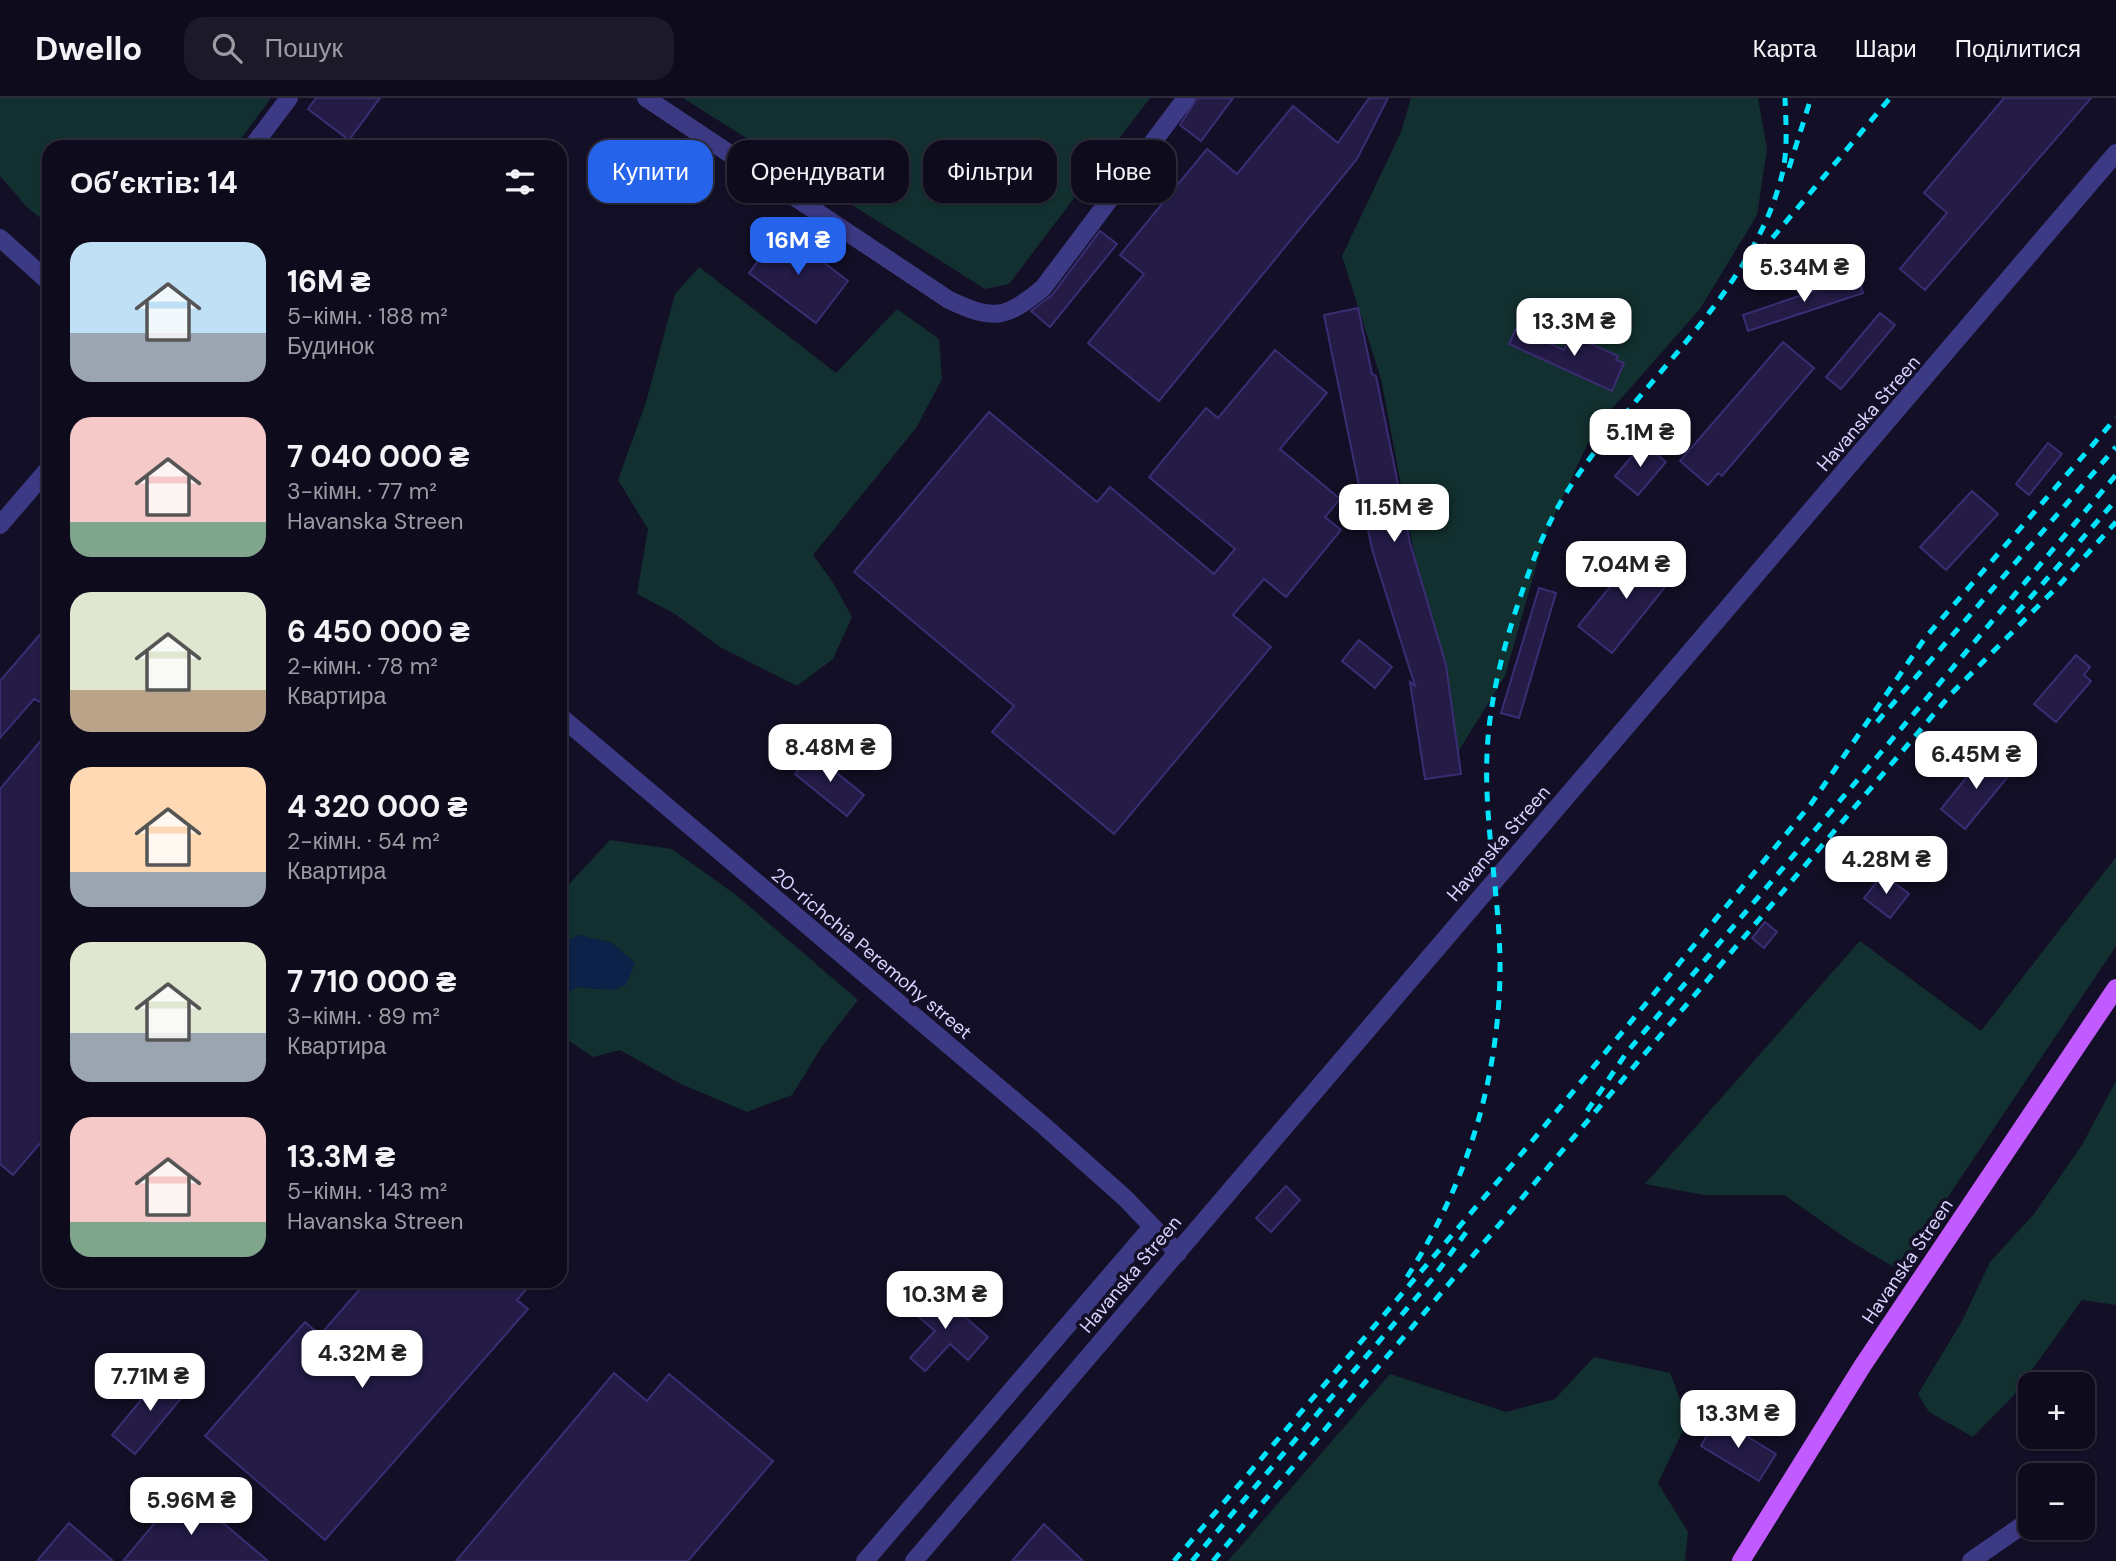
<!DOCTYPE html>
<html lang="uk">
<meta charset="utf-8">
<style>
:root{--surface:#0e0b1c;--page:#1c1929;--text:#f1f3f6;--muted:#9b9ba3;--line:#2e2b3b;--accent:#2563eb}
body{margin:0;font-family:"DM Sans",sans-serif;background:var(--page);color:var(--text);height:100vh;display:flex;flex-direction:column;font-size:26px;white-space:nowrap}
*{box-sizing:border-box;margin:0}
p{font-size:23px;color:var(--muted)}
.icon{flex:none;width:38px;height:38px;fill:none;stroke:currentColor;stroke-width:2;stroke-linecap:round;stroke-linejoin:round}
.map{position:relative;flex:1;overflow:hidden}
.drawer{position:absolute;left:42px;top:42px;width:525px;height:1148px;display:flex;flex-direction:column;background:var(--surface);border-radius:21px;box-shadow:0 2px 5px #0004,0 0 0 2px var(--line)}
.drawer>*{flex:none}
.hud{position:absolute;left:588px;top:42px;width:665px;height:63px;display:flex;gap:14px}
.buttons{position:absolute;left:2018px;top:1274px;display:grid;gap:14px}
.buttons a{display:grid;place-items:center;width:77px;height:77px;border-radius:14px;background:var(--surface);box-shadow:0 2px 5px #0004,0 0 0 2px var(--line);font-size:35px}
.price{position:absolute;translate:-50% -60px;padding:0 16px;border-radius:14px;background:#fff;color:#222;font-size:23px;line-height:46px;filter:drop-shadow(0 2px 4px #0008)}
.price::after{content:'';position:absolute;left:50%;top:42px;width:21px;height:16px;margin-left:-10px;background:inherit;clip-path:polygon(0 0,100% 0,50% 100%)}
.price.active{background:var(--accent);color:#fff}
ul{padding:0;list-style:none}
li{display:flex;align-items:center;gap:21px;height:175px;padding:0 28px}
li span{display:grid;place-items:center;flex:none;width:196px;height:140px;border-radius:21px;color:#555}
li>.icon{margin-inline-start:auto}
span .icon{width:84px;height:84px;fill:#fffc;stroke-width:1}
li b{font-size:30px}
h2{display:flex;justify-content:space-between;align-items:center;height:84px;padding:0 28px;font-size:30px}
.tag{padding:0 24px;border-radius:21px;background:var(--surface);box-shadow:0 2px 5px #0004,0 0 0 2px var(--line);font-size:24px;line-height:63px}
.tag.active{background:var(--accent);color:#fff}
header{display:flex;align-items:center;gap:42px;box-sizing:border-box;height:98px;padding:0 35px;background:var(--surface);border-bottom:2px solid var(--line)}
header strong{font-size:33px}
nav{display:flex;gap:38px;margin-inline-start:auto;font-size:24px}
.search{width:490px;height:63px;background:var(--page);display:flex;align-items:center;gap:18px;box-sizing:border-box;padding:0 24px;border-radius:21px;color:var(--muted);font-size:26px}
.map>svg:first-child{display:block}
.green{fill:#12302f}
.water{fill:#0c2248}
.building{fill:#241b47;stroke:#3b2d73;stroke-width:2}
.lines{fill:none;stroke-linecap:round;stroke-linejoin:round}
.minor{stroke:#3d3a85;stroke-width:18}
.major{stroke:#c25bff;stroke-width:18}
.rail{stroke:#00e5ff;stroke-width:5;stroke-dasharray:10 9;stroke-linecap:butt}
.labels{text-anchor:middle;stroke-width:7;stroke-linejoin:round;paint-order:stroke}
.street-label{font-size:19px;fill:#d9d4ff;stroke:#130f26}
</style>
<header>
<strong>Dwello</strong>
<div class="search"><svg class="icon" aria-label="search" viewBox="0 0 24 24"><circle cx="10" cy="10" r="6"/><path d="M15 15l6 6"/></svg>Пошук</div>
<nav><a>Карта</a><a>Шари</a><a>Поділитися</a></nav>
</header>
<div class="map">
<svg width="2116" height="1463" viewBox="0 0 2116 1463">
<rect width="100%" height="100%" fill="#130f26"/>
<g class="green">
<polygon points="0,0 271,0 235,49 49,49 49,127 26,108 0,78"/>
<polygon points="683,0 1150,0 1009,186 985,191"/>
<polygon points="1411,0 1758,0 1767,51 1757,117 1700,211 1595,330 1545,437 1505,578 1458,654 1413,450 1381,281 1342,158 1401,34"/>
<polygon points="699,169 836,275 897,211 939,241 942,281 916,330 813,457 832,483 852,519 833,561 797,588 720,549 675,516 637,496 648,431 618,382 646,304 675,196"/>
<polygon points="610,742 672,751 736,797 858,902 823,947 792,997 747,1014 681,986 620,952 593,959 560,937 560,897 580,889 612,892 635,865 612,845 578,837 560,847 560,796"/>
<polygon points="2116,759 2116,848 1899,1172 1850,1143 1784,1097 1704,1097 1645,1086 1860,843 1981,933"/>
<polygon points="2116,983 2116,1207 2082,1202 2014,1297 1973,1339 1929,1314 1918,1296 1962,1223 1990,1164 2034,1116 2082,1047"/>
<polygon points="1594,1259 1670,1275 1688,1322 1658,1385 1688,1434 1685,1463 1228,1463 1390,1276 1506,1314 1555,1301"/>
</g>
<polygon class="water" points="578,837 612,845 635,865 626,887 612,892 580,889 560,897 560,847"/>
<g class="building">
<polygon points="316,0 380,0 349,42 308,11"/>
<polygon points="1197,0 1233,0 1201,43 1180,27"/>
<polygon points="1369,0 1388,0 1357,61 1159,303 1088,245 1144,176 1120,157 1207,51 1237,76 1293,8 1338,45"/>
<polygon points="2004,0 2091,0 1925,192 1900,171 1947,115 1924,95"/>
<polygon points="781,132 848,183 816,225 749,175"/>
<polygon points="1100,133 1117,146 1050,229 1031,213 1052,197"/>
<polygon points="1858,178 1863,195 1748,233 1743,217"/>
<polygon points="1358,210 1372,276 1376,278 1410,445 1446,567 1461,676 1425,681 1410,584 1415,588 1372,451 1324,217"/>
<polygon points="1880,215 1895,227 1841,291 1826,279"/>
<polygon points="1516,230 1564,252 1571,237 1618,258 1616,262 1624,265 1612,293 1509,246"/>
<polygon points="1783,244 1814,270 1722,378 1718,375 1708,387 1680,363"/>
<polygon points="1275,252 1327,295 1280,351 1340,401 1325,419 1341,432 1286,499 1264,481 1233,517 1271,549 1114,736 992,634 1014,608 854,474 989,314 1097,404 1110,389 1214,476 1235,451 1149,379 1206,310 1218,320"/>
<polygon points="1643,345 1666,364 1638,397 1615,378"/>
<polygon points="2048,345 2062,356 2029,397 2016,386"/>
<polygon points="1972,393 1998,416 1946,472 1920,449"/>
<polygon points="1641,451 1674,478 1612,555 1578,528"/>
<polygon points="1539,490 1556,495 1519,620 1501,615"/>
<polygon points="49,526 49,608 34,601 0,640 0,583"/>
<polygon points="1359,542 1392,569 1375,590 1342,563"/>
<polygon points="2076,557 2090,569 2084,577 2091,583 2056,624 2034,606"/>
<polygon points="49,633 49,1035 13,1077 0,1066 0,691"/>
<polygon points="812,655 864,697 847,718 795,676"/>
<polygon points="1986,655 2011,675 1965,731 1941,711"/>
<polygon points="1883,776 1909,796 1890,820 1864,800"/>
<polygon points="1765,824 1777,834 1764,850 1752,840"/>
<polygon points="1286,1088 1300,1102 1271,1134 1256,1120"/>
<polygon points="367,1183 533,1183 517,1202 528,1211 325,1442 205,1338 305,1224 320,1237"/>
<polygon points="933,1191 988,1239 968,1262 950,1246 925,1273 910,1260 935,1233 913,1214"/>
<polygon points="165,1273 188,1292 135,1356 112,1337"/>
<polygon points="614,1275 647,1303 669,1276 773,1363 688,1463 456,1463"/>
<polygon points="1717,1320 1776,1356 1759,1383 1701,1348"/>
<polygon points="183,1391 268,1463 123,1463"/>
<polygon points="69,1425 113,1463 37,1463"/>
<polygon points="1044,1426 1083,1463 1012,1463"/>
</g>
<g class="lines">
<g class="minor">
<path d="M 646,0 L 949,202 C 994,223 1005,221 1043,190 L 1186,0"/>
<polyline points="252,49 289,0"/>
<polyline points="0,140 49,184"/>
<polyline points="0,427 49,370"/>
<polyline points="560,618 1043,1027 1125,1100 1178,1155"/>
<polyline points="865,1463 1151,1130"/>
<polyline points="914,1463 2116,55"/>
<polyline points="1971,1463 2030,1422"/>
</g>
<polyline class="major" points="1741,1463 1863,1267 2116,890"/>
<g class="rail">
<polyline points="1789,70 1811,0"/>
<polyline points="1748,169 1890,0"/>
<polyline points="2017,515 2116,402"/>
<polyline points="1877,624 2116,349"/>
<polyline points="1587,1013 1627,954 2116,377"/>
<path d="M 1407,1179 C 1466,1087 1498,985 1500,876 C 1501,803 1484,730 1487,657 C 1489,602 1504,546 1522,494 C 1534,458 1549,421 1570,389 C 1635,288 1752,197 1782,77 C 1788,52 1786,26 1785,0"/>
<polyline points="1174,1463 1528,1048 1811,706 1925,540 2116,320"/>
<polyline points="1192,1463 1433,1180 1467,1133"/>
<polyline points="1213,1463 1951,596 2061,485 2116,424"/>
</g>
</g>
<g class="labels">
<g class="street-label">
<text transform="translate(1868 315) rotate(-49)" y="7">Havanska Streen</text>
<text transform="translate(1498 745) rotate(-49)" y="7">Havanska Streen</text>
<text transform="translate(872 855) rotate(40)" y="7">20-richchia Peremohy street</text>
<text transform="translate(1907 1163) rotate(-56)" y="7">Havanska Streen</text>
<text transform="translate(1130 1176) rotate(-50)" y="7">Havanska Streen</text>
</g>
</g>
</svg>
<div class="buttons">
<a>+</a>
<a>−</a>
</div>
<b class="price active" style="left:798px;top:179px">16M ₴</b>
<b class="price" style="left:1804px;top:206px">5.34M ₴</b>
<b class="price" style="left:1574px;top:260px">13.3M ₴</b>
<b class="price" style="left:1640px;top:371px">5.1M ₴</b>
<b class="price" style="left:1394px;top:446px">11.5M ₴</b>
<b class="price" style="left:1626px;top:503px">7.04M ₴</b>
<b class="price" style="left:830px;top:686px">8.48M ₴</b>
<b class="price" style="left:1976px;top:693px">6.45M ₴</b>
<b class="price" style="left:1886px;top:798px">4.28M ₴</b>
<b class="price" style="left:945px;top:1233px">10.3M ₴</b>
<b class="price" style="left:362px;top:1292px">4.32M ₴</b>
<b class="price" style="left:150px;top:1315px">7.71M ₴</b>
<b class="price" style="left:1738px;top:1352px">13.3M ₴</b>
<b class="price" style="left:191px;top:1439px">5.96M ₴</b>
<div class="hud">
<a class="tag active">Купити</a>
<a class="tag">Орендувати</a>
<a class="tag">Фільтри</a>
<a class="tag">Нове</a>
</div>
<section class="drawer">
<h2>Об’єктів: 14<svg class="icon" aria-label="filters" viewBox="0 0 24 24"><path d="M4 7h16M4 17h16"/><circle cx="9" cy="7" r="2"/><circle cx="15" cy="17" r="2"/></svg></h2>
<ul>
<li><span style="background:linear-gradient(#bfe0f5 65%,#9aa5b1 0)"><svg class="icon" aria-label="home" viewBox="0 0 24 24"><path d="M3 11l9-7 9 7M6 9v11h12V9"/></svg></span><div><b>16M ₴</b><p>5-кімн. · 188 m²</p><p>Будинок</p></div></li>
<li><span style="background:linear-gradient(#f6c9c9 75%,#7fa58c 0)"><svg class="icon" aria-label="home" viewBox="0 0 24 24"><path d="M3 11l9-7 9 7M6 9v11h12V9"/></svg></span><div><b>7 040 000 ₴</b><p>3-кімн. · 77 m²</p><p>Havanska Streen</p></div></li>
<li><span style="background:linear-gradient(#dfe7d0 70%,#b9a48a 0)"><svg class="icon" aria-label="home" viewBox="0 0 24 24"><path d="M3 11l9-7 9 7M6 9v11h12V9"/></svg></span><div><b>6 450 000 ₴</b><p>2-кімн. · 78 m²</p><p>Квартира</p></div></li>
<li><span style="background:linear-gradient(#ffd9b3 75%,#9aa5b1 0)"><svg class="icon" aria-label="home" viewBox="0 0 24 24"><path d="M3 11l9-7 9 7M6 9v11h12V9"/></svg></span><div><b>4 320 000 ₴</b><p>2-кімн. · 54 m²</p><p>Квартира</p></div></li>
<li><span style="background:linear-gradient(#dfe7d0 65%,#9aa5b1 0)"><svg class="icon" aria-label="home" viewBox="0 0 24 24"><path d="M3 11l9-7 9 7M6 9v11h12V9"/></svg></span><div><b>7 710 000 ₴</b><p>3-кімн. · 89 m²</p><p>Квартира</p></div></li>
<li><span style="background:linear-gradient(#f6c9c9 75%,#7fa58c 0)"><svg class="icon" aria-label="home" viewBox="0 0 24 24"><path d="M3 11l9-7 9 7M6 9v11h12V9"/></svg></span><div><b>13.3M ₴</b><p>5-кімн. · 143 m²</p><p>Havanska Streen</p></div></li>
</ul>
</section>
</div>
